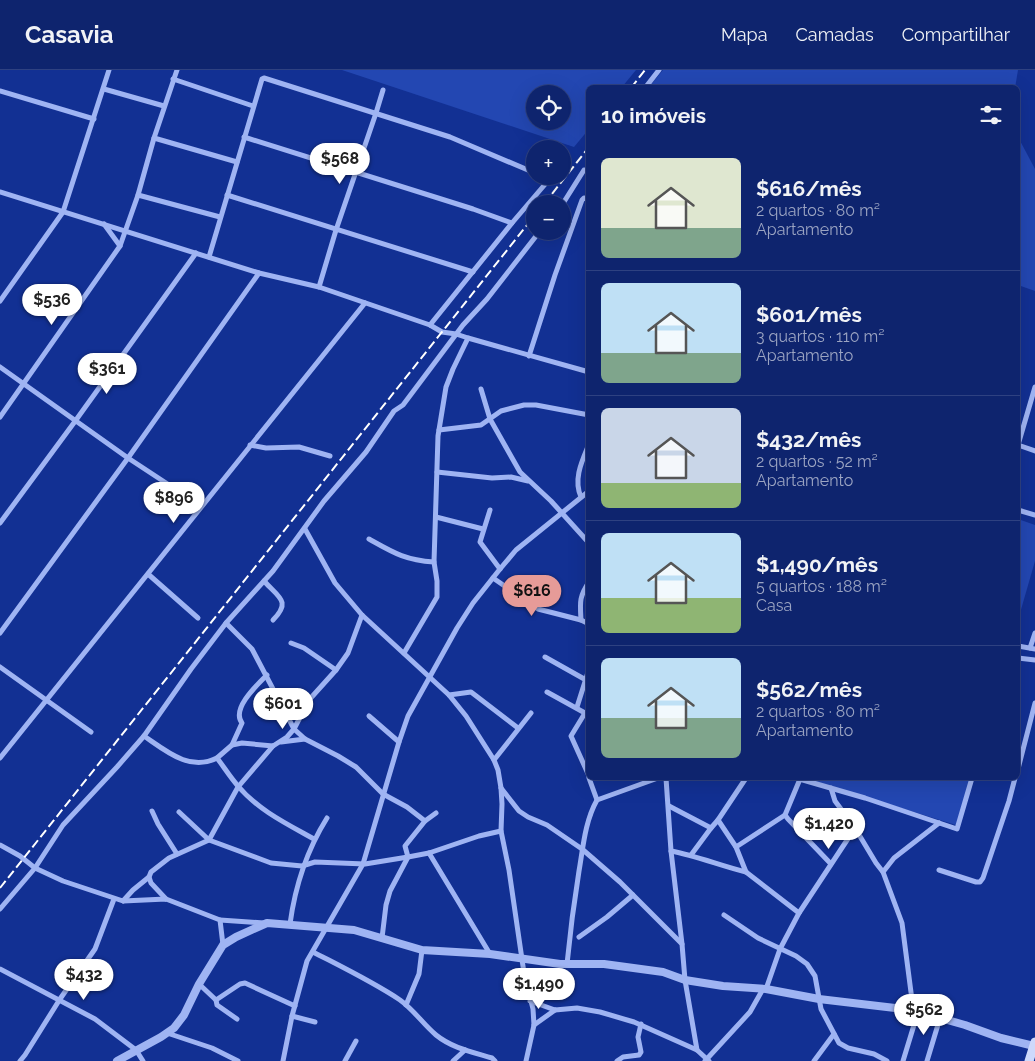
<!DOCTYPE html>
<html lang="pt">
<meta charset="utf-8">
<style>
:root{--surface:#0e246e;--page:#1c3076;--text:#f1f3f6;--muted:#9ba4c2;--line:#2e4181;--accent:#e69b98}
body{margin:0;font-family:Raleway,sans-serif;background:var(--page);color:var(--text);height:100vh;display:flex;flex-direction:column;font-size:19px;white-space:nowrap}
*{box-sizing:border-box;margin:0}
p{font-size:16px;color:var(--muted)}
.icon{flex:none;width:28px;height:28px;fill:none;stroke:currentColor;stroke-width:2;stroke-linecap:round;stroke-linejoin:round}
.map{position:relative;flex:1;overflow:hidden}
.details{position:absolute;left:586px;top:15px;width:434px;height:695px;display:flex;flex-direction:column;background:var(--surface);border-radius:8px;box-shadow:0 5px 20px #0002,0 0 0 1px var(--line)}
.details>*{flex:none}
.tools{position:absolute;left:526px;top:15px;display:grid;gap:10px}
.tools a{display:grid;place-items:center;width:45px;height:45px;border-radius:50%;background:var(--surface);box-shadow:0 5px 20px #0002,0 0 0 1px var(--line);font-size:25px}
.price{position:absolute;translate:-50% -42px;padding:0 11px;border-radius:18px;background:#fff;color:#222;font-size:16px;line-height:32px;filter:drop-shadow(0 1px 2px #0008)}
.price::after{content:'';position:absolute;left:50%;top:30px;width:15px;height:11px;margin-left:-8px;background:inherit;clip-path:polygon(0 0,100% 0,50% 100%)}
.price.on{background:var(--accent);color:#111}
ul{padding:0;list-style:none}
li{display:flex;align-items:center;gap:15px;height:125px;padding:0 15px}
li+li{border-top:1px solid var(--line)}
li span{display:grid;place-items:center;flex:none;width:140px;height:100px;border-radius:8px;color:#555}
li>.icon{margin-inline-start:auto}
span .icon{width:60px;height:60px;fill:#fffc;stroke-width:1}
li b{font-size:21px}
h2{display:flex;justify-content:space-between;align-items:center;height:60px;padding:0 15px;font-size:21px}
header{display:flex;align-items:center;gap:30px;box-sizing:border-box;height:70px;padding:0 25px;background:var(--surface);border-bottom:1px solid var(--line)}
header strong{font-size:24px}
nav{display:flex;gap:28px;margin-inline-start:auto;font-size:18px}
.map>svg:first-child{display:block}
.green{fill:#2347b2;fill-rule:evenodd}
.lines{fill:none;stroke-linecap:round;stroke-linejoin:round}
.minor{stroke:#9fb4f3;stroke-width:5}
.tertiary{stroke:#9fb4f3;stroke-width:8}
.secondary{stroke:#ced9fc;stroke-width:9}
.rail{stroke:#fff;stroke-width:2;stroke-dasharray:9 4;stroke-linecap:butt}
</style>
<header>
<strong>Casavia</strong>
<nav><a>Mapa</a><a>Camadas</a><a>Compartilhar</a></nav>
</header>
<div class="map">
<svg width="1035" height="991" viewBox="0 0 1035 991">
<rect width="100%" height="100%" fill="#123093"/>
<g class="green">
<path d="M 342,0 L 636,0 L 622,17 L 589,18 L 589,59 L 574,77 ZM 535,24 L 562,24 L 562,51 L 535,51 Z"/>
<polygon points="663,0 1018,0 1015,18 649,17"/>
<polygon points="1018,67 1035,99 1035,221 1018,215"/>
<polygon points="1018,449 1035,455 1035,491 1018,550"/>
<polygon points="804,708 970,708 956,755"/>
</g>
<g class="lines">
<g class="minor">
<polyline points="173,9 253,36"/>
<polyline points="645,18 659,0"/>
<polyline points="104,19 164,36"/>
<polyline points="0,21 94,49"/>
<polyline points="244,67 473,139 512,153"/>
<polyline points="154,68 237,92"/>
<polyline points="0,122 259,203 319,217 430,255 442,262 456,264 468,268 589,302"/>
<polyline points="138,125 220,147"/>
<polyline points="227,125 473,202"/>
<polyline points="562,135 584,100 589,101"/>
<polyline points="104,154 120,176"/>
<polyline points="209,187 262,9 264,8 450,67 535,103"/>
<polyline points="319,217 336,160 376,43 383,20"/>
<polyline points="0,231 63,142 109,0"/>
<polyline points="430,255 512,153 547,112 547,109 542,106"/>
<polyline points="529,286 555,205 582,130 584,128 589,129"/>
<polyline points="0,297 128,388 201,436"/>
<polyline points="481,319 490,349 520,402 551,431 589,473"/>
<polyline points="0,347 120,176 138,125 154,68 177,0"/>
<polyline points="439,360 481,355 501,341 524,335 536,335 589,345"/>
<polyline points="250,375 266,378 299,377 330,386"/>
<polyline points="1018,375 1035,317"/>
<polyline points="1018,375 1035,381"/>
<polyline points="437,402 492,408 511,407 528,411"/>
<path d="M 581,427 C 573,409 582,391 589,374"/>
<polyline points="490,440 480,472 500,499"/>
<polyline points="1018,440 1035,445"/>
<polyline points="436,447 483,459"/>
<polyline points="0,453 76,350 196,183"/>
<polyline points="305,459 335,513 362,545 449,625 466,646 494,690 498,700 501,718 502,734 501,761 509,800 524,903 533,939 534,955 526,991"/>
<path d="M 369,469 C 394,483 405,490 434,492"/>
<polyline points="148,504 198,548"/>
<polyline points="493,508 538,539 581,550 589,554"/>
<path d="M 264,511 C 278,527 292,531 273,550"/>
<path d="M 581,550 C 580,532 579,527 589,512"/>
<polyline points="226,553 252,579 294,659 305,669 338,686 356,697 383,724 407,737 425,751"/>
<polyline points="0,563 128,388 259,203"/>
<polyline points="291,573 304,578 336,600"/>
<polyline points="1018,576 1035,579"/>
<polyline points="1030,578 1035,563"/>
<polyline points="404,583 437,527 437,511 434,492 438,366 446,317 453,299 468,268"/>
<polyline points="545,587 586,610"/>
<polyline points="1018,588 1035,590"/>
<polyline points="0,597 91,662"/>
<polyline points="547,622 585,643"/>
<polyline points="449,625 471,622 518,658"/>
<polyline points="577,637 589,599"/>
<polyline points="589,644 585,643 571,666 589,706"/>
<polyline points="369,646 399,672"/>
<path d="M 144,666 C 166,681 190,702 217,688 C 224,697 230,707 238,716 C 258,740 287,754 314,769"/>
<polyline points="281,672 305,669"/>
<path d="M 232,675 L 242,653 C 231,639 257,615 267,605"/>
<polyline points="0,688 365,233"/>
<polyline points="217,688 232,675 242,673 273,676 287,667 294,659 309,630 336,600 348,583 362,545"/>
<polyline points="494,690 531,643"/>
<polyline points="1018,699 1035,633"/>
<polyline points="666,708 671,781 682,874"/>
<polyline points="796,708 865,728 957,759 972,708"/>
<polyline points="501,718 519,741 528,747 547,755 582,779 620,812 682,874 685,910 697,980"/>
<polyline points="597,730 658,708"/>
<polyline points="669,736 711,758 718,750 736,777 746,802 799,843"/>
<polyline points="152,741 158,754 177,784"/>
<polyline points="179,742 209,770 271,793 302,796 315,792 365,794 408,787 429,783 479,766 501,761"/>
<polyline points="785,745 788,749 831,794"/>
<polyline points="718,750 746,708"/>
<polyline points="855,758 876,793 883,802"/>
<polyline points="0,775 20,786 35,798 63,811 123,831 166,829 220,850 223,875"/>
<polyline points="736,777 785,745 800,709"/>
<path d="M 671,781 C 697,786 721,796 746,802"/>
<polyline points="429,783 490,884"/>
<polyline points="691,785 711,758"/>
<polyline points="939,800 976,812 980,812 983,808 1009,731 1015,708"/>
<polyline points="166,829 151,813 149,807 151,802 169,788 209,770 238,717 273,676"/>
<polyline points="123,831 133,820 149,807"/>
<polyline points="0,839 35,798 63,755 117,697 144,666 191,599 226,553 273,501 324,431 366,382 394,341 403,335 463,255 487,229 540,161"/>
<polyline points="724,845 758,868 796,886 807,894 815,906 821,939 839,973 848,978 874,984 887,991"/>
<polyline points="220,850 264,853"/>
<path d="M 290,854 C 295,817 307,780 327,748"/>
<polyline points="579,867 607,847 633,825"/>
<polyline points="382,868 386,835 390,821 408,787 405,776 425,751 436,743"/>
<path d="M 313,882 C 342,897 373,912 400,930 C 414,940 423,954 436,965 C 452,978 472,982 492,988 L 495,991"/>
<path d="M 567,894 C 570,863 574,832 579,801 C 583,778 585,751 597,730 L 589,708"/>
<polyline points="0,899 95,949 136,980 143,991"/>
<polyline points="199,914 216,930 217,935 237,949"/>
<polyline points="766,919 780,879 799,843 855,758 835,731 831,718"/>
<polyline points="216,930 240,914 245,913 295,936"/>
<polyline points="530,931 555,940 577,938 600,942 634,952 697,980 709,991"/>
<polyline points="406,935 419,904 422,880"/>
<polyline points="292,946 315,952"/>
<polyline points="534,955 555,940"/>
<polyline points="167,963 212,978 238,991"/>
<polyline points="20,991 25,985 60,929 95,879 114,829"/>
<polyline points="283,991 292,946 307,891 363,794 399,672 408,646 457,558 473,533 500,499 516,480 589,421"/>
<polyline points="345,991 356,971"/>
<polyline points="453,991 465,980"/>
<polyline points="617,991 623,987 639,985 641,982 638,967 641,954"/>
<polyline points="705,991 750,942 763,919"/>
<polyline points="814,991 834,964"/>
<polyline points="903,991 914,955 912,930 902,853 883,802 894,788 939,753"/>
<polyline points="927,991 940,948"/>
</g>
<polyline class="tertiary" points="117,991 161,967 174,958 184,945 199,914 223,875 236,867 267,853 354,860 422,880 490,884 560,894 604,894 663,902 685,910 723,916 766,919 819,929 912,940 965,955 1001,968 1034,976"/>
<polyline class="secondary" points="1029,991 1035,972"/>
<g class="rail">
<polyline points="631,18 645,0"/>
<polyline points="544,134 589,77"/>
<polyline points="0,818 535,145"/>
</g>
</g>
</svg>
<div class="tools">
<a><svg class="icon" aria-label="locate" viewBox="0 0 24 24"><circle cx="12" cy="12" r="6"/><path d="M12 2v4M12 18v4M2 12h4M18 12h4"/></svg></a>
<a>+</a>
<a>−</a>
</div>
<b class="price" style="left:340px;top:115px">$568</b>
<b class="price" style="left:52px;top:256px">$536</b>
<b class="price" style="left:107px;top:325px">$361</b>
<b class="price" style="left:174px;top:454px">$896</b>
<b class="price on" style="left:532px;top:547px">$616</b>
<b class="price" style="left:283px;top:660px">$601</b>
<b class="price" style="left:829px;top:780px">$1,420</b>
<b class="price" style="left:84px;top:931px">$432</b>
<b class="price" style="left:539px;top:940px">$1,490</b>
<b class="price" style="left:924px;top:966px">$562</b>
<section class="details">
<h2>10 imóveis<svg class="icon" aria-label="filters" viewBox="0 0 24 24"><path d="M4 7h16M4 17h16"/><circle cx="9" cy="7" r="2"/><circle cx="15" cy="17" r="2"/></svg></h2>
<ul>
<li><span style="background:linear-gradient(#dfe7d0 70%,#7fa58c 0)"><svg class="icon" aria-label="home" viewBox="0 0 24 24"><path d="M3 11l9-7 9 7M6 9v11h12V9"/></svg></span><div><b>$616/mês</b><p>2 quartos · 80 m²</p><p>Apartamento</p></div></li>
<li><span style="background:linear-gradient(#bfe0f5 70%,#7fa58c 0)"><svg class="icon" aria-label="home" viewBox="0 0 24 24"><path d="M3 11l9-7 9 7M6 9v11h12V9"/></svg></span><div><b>$601/mês</b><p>3 quartos · 110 m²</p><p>Apartamento</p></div></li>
<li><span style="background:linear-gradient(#c9d6e8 75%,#8fb573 0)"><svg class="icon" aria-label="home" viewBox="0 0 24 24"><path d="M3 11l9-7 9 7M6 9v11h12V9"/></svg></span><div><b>$432/mês</b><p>2 quartos · 52 m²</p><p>Apartamento</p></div></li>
<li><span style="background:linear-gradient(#bfe0f5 65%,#8fb573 0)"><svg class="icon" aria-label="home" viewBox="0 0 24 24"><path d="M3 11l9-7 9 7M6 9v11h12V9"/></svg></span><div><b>$1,490/mês</b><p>5 quartos · 188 m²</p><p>Casa</p></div></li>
<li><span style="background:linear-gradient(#bfe0f5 60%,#7fa58c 0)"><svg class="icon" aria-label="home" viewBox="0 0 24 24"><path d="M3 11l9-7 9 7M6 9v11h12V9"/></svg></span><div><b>$562/mês</b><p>2 quartos · 80 m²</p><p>Apartamento</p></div></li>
</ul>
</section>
</div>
